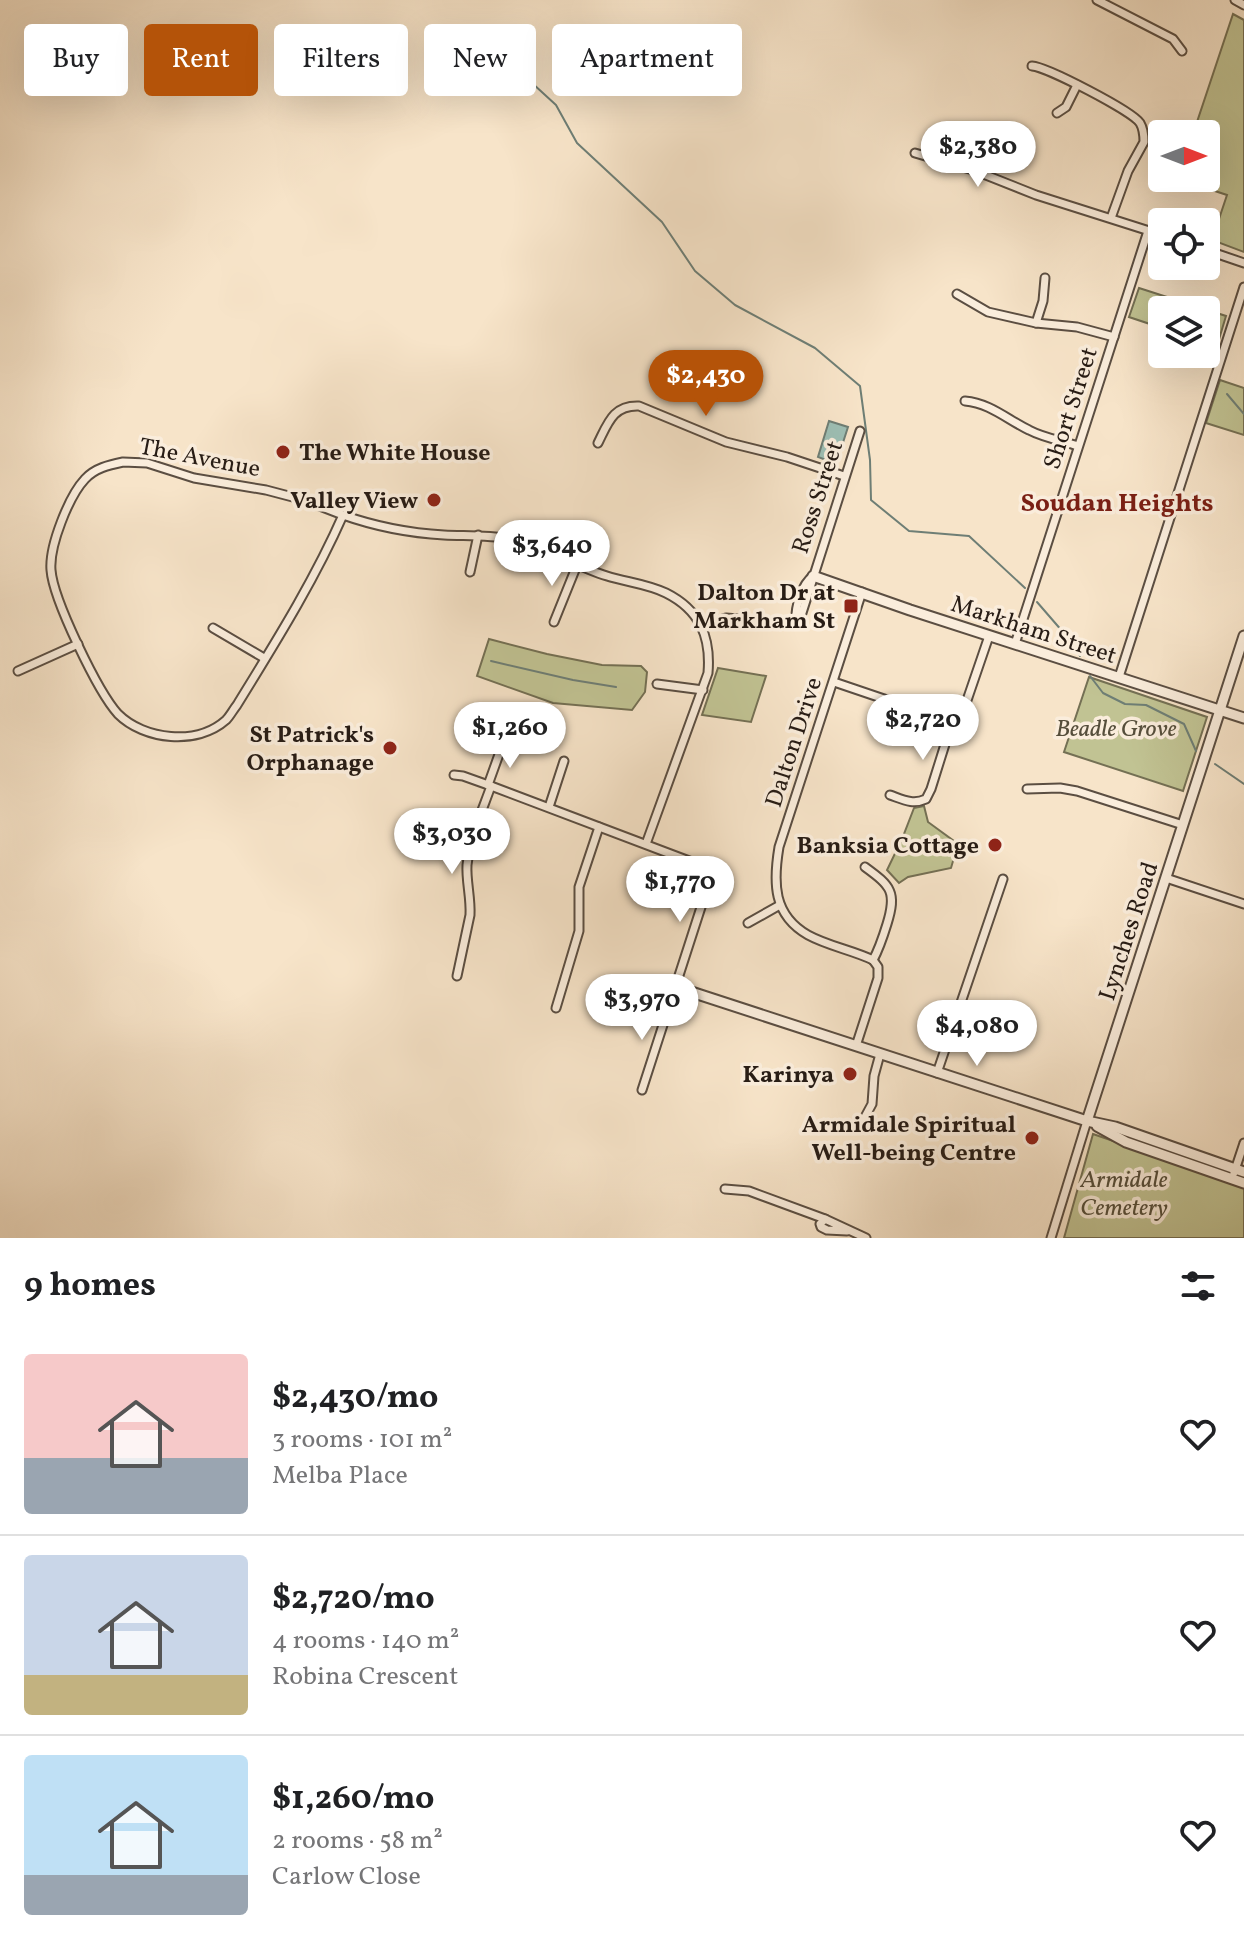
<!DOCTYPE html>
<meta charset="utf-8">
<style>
:root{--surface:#fff;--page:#f6f6f6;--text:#202124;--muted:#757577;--line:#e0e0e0;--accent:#b45309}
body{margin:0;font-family:Vollkorn,serif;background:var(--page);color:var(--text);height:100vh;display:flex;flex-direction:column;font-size:30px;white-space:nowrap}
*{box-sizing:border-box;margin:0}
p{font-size:26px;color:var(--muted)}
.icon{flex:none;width:44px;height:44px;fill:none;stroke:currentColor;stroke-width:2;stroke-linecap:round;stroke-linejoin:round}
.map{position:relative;height:1238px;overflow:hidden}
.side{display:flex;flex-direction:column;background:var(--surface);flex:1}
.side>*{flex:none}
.banner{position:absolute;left:24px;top:24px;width:800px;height:72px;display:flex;gap:16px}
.needle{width:52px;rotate:90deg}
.buttons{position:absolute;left:1148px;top:120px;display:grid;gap:16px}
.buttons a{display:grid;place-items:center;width:72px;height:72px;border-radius:8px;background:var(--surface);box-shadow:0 8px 32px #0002;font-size:40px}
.price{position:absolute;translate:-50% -68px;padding:0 18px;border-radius:28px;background:#fff;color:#222;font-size:26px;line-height:52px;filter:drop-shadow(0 2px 4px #0008)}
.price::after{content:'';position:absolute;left:50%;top:48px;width:24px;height:18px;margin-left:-12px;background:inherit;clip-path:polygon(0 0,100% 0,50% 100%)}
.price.current{background:var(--accent);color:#fff}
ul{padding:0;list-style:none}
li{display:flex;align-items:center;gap:24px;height:200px;padding:0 24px}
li+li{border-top:2px solid var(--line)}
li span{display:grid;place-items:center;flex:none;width:224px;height:160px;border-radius:8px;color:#555}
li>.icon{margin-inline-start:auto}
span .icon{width:96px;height:96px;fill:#fffc;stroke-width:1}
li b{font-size:34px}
h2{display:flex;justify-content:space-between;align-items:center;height:96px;padding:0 24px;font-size:34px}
.chip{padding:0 28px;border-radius:8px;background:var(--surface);box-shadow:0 8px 32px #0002;font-size:28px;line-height:72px}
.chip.current{background:var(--accent);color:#fff}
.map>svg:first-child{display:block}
.green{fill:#c1c393;stroke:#747054;stroke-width:2}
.water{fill:#9dbfb5;stroke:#6e7e75;stroke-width:2}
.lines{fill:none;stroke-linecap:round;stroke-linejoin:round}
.stream{stroke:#6e7e75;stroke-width:2}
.minor-casing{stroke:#5b4e42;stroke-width:11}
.tertiary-casing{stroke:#5b4e42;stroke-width:13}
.minor{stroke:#faeddc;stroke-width:7}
.tertiary{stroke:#faeddc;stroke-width:9}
.poi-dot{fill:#8f2418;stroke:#faeddc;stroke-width:3}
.labels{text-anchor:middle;stroke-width:7;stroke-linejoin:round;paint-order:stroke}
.street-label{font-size:24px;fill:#271c15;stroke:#faeddc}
.poi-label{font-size:24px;font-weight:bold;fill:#271c15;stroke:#faeddc;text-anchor:end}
.park-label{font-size:24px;font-style:italic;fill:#554e3b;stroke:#faeddc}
.neighbourhood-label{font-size:26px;font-weight:bold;fill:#7a1f14;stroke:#faeddc}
</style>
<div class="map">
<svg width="1244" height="1238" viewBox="0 0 1244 1238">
<rect width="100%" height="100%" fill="#f7e4c9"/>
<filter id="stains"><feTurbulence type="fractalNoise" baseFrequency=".0025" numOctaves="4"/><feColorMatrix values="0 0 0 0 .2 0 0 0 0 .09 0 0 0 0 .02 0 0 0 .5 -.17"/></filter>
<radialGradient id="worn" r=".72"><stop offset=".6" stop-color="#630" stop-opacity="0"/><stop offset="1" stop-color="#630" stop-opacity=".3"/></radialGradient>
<g class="green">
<polygon points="1233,14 1244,20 1244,252 1212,240 1227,195 1178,179 1206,178 1206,134 1193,134"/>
<polygon points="1139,288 1226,316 1217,346 1206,342 1206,310 1162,310 1162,328 1129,317"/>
<polygon points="1220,380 1244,388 1244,435 1206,423"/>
<polygon points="489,639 547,654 602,665 641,666 647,672 645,692 632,710 553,703 477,676"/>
<polygon points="718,668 766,676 751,722 702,715"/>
<polygon points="1089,677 1207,717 1183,791 1064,752"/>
<polygon points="924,806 928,822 958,844 951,868 908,877 899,883 887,870 902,839 914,808"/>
<polygon points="1093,1134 1244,1186 1244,1238 1064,1238"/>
</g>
<polygon class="water" points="829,421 848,427 837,461 831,462 818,457"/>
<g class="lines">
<g class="stream">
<polyline points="532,83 556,105 577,143 662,222 695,271 735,305 815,348 860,386 870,460 871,500 909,531 969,536 1025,588"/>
<polyline points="1227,394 1244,414"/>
<polyline points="1037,602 1069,639 1080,656"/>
<polyline points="491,661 573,680 616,687"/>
<polyline points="1090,676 1103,693 1125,704 1146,705 1184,724 1196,751"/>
<polyline points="1215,764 1244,784"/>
</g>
<g class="minor-casing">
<g id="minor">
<polyline points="1097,0 1173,39 1182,51"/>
<polyline points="1235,0 1244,5"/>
<path d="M 1032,66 C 1047,67 1132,111 1140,123 C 1143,128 1144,135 1144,142 L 1128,171 L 1111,218"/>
<polyline points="1057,113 1066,107 1077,85"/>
<polyline points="915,153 973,170 1036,195 1162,235"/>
<polyline points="1206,250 1244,263"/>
<polyline points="957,294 988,312 1036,323 1077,327 1114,337"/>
<polyline points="1036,323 1043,301 1045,278"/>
<path d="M 965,401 C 990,403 1008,420 1029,430 C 1044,438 1063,441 1078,446"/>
<path d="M 598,443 C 608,423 613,405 639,406 L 726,442 L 787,457 L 844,476"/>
<path d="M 123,462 L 147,463 L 194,478 L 266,490 L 304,500 L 343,515 C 314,581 275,643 237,705 C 233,710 230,716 226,720 C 197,746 144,740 118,714 C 98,692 53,599 51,570 C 49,546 69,496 85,479 C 95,468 109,465 123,462 Z"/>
<path d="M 343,515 C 377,527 408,533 444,535 C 467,536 489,535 511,539 C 547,546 573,566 607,576 C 626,582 648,584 666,593 C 700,610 711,637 708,673 L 646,844"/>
<polyline points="470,572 478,535"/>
<path d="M 862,592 L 779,847 C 773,883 773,915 808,935 C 828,946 852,950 873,960"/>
<path d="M 796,620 C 795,607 802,584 813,576"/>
<polyline points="554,622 577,565"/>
<polyline points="702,626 726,618 789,623 801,616 860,431"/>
<polyline points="213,628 264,658"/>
<polyline points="1015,644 1148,231"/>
<polyline points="18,671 78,644"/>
<polyline points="1119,677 1244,287"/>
<polyline points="834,682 952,722"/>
<polyline points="657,684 703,690"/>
<polyline points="454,775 463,776 491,786 713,870 642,1090"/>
<polyline points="488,785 502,746"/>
<polyline points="1027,789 1060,788 1077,791 1183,825"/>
<path d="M 890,795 C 904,800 913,805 926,799 L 931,789 L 952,722 L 964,709 L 989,636"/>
<polyline points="549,807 564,761"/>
<path d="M 865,867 C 891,886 897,892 887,924 C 883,937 879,949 873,960"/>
<polyline points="1166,878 1244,904"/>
<polyline points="748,923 780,905"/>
<path d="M 457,976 L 470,915 C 471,898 466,881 467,865 C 470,838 482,811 491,786"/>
<polyline points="556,1008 579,931 579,887 599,827"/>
<polyline points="856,1046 878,978 878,967 873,960"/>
<polyline points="937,1073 1003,879"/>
<polyline points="859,1128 872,1104 874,1076 880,1054"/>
<polyline points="1234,1173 1244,1143"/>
<polyline points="725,1189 749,1191 825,1219"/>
<polyline points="847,1231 827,1230 821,1227 820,1224 825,1219 866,1238"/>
<polyline points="1051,1238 1087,1121"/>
</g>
</g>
<g class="tertiary-casing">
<g id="tertiary">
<polyline points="813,576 910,610 1244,718"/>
<polyline points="676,987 1087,1121 1115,1127 1244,1172"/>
<polyline points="1087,1121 1244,636"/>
<polyline points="1097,1126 1126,1142 1244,1183"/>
</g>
</g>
<use href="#minor" class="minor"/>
<use href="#tertiary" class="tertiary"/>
</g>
<g class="poi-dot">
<circle cx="283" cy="452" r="8"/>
<circle cx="434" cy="500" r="8"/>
<rect x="843" y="598" width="16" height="16" rx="4"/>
<circle cx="390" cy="748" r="8"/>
<circle cx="995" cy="845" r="8"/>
<circle cx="850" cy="1074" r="8"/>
<circle cx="1032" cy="1138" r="8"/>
</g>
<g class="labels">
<g class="street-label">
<text transform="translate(1070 408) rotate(-72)" y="8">Short Street</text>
<text transform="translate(200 457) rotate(11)" y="8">The Avenue</text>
<text transform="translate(817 497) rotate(-72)" y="8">Ross Street</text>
<text transform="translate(1034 629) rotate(18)" y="8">Markham Street</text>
<text transform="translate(793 742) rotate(-72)" y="8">Dalton Drive</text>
<text transform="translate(1128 931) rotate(-72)" y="8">Lynches Road</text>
</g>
<g class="poi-label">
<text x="299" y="460" text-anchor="start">The White House</text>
<text x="418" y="508">Valley View</text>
<text x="835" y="600">Dalton Dr at<tspan x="835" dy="28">Markham St</tspan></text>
<text x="374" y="742">St Patrick's<tspan x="374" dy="28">Orphanage</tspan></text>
<text x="979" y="853">Banksia Cottage</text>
<text x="834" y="1082">Karinya</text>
<text x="1016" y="1132">Armidale Spiritual<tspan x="1016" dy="28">Well-being Centre</tspan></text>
</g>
<g class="park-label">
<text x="1116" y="736">Beadle Grove</text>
<text x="1124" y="1187">Armidale<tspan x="1124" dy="28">Cemetery</tspan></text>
</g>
<g class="neighbourhood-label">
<text x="1117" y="511">Soudan Heights</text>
</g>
</g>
<rect width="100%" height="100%" filter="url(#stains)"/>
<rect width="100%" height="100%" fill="url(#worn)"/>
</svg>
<div class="buttons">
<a><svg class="needle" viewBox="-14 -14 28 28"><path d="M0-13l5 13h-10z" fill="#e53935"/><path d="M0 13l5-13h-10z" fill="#757577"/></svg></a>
<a><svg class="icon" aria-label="locate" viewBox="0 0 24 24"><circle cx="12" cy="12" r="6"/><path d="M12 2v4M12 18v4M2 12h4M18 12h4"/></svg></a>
<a><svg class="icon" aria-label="layers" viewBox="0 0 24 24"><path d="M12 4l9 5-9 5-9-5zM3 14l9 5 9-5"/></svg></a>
</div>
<b class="price" style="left:978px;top:189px">$2,380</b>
<b class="price current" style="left:706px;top:418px">$2,430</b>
<b class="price" style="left:552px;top:588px">$3,640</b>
<b class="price" style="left:923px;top:762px">$2,720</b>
<b class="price" style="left:510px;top:770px">$1,260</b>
<b class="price" style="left:452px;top:876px">$3,030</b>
<b class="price" style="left:680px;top:924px">$1,770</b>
<b class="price" style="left:642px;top:1042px">$3,970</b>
<b class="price" style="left:977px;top:1068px">$4,080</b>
<div class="banner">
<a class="chip">Buy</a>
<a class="chip current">Rent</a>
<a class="chip">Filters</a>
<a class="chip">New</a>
<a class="chip">Apartment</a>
</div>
</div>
<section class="side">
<h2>9 homes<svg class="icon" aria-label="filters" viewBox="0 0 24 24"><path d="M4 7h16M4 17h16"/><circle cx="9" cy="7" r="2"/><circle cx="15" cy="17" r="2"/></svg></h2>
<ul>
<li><span style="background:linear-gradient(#f6c9c9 65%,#9aa5b1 0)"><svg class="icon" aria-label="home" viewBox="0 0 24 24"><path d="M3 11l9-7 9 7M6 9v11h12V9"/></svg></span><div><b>$2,430/mo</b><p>3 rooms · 101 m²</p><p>Melba Place</p></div><svg class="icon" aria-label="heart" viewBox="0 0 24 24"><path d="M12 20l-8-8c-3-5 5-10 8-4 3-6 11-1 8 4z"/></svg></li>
<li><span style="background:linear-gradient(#c9d6e8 75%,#c2b280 0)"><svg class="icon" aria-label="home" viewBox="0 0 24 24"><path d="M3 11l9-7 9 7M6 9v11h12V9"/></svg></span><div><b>$2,720/mo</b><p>4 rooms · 140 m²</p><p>Robina Crescent</p></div><svg class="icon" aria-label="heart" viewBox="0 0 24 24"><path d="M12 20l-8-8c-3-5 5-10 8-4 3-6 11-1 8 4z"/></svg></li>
<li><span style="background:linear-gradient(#bfe0f5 75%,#9aa5b1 0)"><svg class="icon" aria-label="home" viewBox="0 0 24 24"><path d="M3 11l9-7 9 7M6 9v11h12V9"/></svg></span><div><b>$1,260/mo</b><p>2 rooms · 58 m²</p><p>Carlow Close</p></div><svg class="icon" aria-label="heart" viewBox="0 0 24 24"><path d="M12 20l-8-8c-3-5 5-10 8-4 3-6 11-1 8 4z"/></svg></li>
</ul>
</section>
